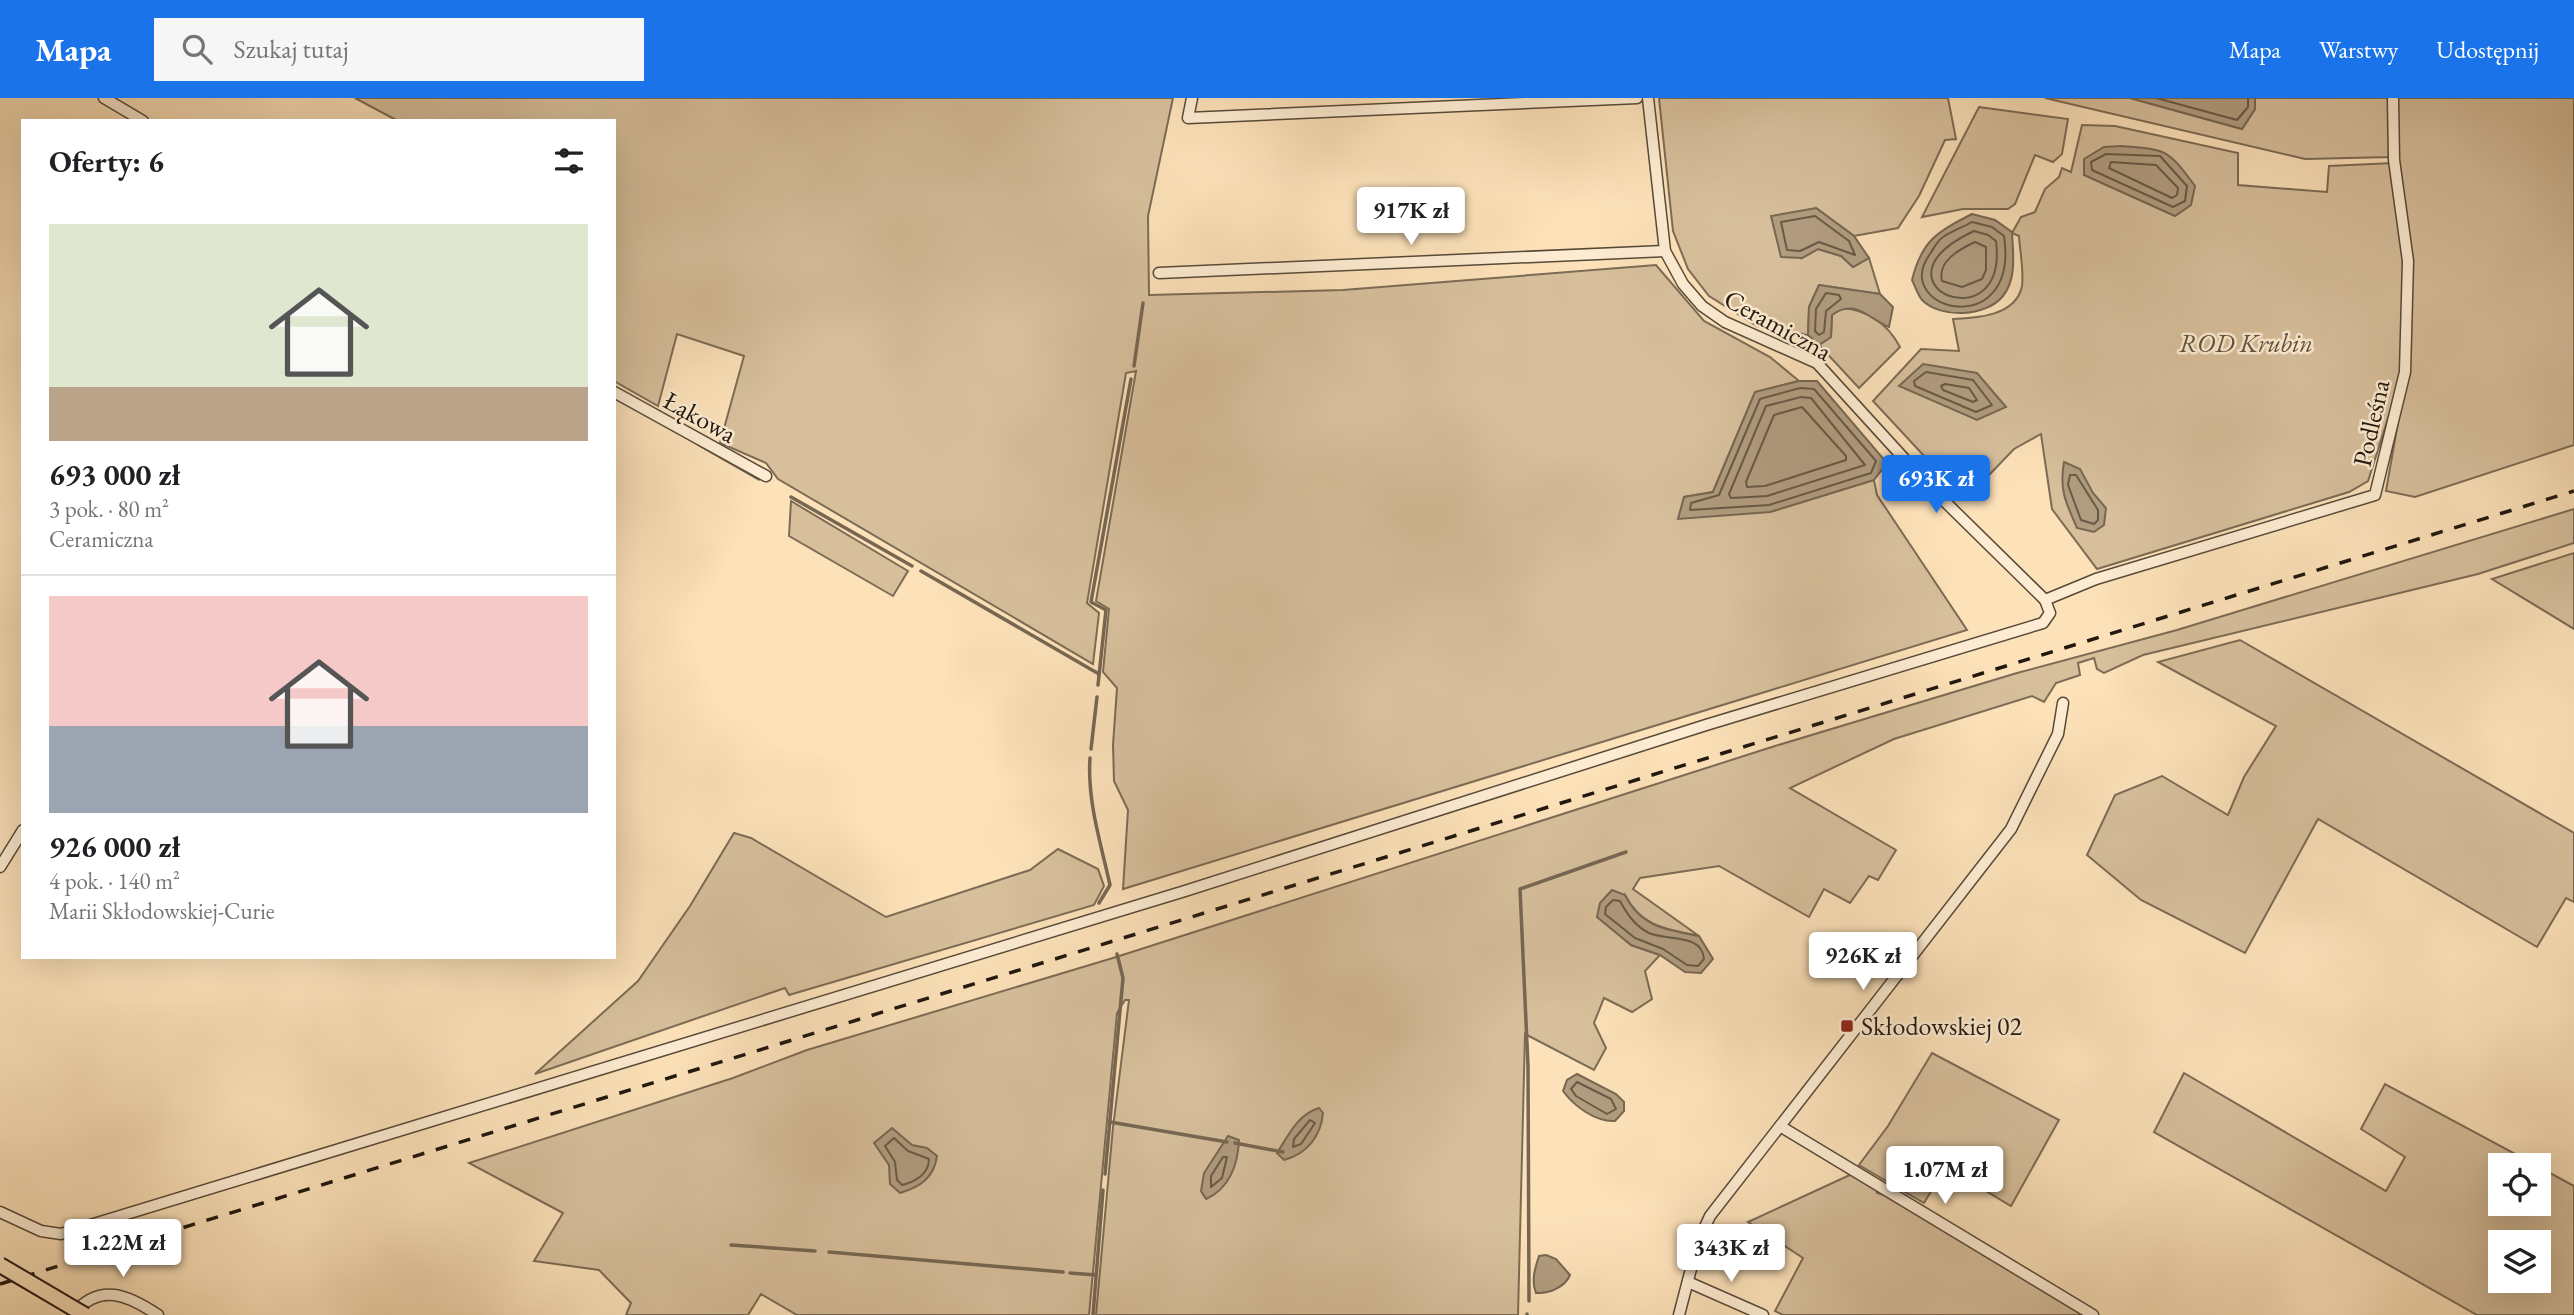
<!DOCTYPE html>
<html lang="pl">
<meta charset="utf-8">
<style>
:root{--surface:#fff;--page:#f6f6f6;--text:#202124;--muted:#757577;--line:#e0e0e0;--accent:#1a73e8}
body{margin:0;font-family:"EB Garamond",serif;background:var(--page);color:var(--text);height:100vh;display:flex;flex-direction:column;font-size:26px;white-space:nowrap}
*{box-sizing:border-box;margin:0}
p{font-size:23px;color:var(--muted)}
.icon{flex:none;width:38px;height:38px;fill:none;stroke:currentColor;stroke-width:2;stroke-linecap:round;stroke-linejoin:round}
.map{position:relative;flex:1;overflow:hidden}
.drawer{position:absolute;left:21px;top:21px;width:595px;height:840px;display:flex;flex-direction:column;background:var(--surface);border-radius:0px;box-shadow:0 7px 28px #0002}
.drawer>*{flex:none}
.tools{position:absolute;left:2488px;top:1055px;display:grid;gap:14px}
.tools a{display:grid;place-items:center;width:63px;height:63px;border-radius:0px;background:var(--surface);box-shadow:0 7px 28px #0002;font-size:35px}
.price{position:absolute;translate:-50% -60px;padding:0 16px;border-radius:7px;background:#fff;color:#222;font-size:23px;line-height:46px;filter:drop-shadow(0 2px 4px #0008)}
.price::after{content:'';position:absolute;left:50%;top:42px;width:21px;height:16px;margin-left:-10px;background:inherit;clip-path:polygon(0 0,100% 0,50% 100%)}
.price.active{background:var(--accent);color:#fff}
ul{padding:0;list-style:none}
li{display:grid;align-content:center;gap:14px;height:371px;padding:0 28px}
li+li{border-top:2px solid var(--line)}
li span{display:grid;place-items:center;height:217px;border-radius:0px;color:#555}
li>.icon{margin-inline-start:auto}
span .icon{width:126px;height:126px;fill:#fffc;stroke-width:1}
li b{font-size:30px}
h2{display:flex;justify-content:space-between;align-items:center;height:84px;padding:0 28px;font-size:30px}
header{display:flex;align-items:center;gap:42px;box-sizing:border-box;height:98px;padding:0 35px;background:var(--accent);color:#fff}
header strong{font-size:33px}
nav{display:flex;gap:38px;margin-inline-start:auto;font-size:24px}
.search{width:490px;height:63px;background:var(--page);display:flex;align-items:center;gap:18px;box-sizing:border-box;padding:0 24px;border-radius:0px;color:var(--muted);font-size:26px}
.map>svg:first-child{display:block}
.green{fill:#d7bf9c;stroke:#7c6b55;stroke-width:2;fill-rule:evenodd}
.water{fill:#b19c7f;stroke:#776752;stroke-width:2}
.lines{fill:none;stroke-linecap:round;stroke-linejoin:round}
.shore{stroke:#685a46;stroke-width:2}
.stream{stroke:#776752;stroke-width:3.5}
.street-casing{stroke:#574a39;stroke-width:13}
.street{stroke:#fdecd2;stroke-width:10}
.rail{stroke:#20170e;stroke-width:3.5;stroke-dasharray:12 12;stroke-linecap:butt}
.primary-bridge-casing{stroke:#20170e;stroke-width:18;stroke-linecap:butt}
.primary-bridge{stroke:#fce1b9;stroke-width:14}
.poi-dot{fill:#8f2418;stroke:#fdecd2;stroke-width:2.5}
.labels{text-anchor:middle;stroke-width:5;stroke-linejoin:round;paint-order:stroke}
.street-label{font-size:26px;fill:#20170e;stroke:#fdecd2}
.park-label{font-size:26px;font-style:italic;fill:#605240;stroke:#fdecd2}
.poi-label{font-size:26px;fill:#20170e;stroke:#fdecd2;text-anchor:start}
</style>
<header>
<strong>Mapa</strong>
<div class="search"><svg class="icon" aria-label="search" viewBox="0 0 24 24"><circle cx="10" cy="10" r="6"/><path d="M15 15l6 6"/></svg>Szukaj tutaj</div>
<nav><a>Mapa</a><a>Warstwy</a><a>Udostępnij</a></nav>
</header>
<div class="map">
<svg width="2574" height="1217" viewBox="0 0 2574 1217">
<rect width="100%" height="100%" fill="#fce1b9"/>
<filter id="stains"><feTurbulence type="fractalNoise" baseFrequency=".00286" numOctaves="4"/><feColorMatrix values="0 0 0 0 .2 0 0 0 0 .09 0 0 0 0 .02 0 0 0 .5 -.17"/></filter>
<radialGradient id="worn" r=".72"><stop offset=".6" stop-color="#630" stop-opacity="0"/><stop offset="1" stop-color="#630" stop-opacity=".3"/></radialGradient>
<g class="green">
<polygon points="355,0 1173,0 1148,118 1149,197 1343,192 1656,167 1704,223 1770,259 1799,283 1755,294 1713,394 1684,399 1770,414 1874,382 1877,397 1967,532 1123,791 1128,712 1114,683 1113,647 1117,590 1103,574 1109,511 1096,503 1136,273 1126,275 1087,505 1099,515 1093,566 778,381 766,365 720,345 744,258 677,236 658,308 614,283 614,23 398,23"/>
<polygon points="1659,0 1948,0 1956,41 1945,42 1919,98 1898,130 1854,138 1816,110 1802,160 1818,151 1841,158 1853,169 1869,160 1880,196 1819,187 1809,209 1808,237 1757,228 1709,198 1688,171 1673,133"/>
<polygon points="2045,0 2130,0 2242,31 2255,11 2255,0 2390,0 2392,59 2305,61"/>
<polygon points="2397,0 2574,0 2574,347 2415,399 2386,393 2407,273 2410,162 2398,63"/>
<polygon points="1979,9 2068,21 2062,56 2053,64 2035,57 2015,106 2008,111 1963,111 1922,119"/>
<path d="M 2082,27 L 2115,28 L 2238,55 L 2238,87 L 2327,94 L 2329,68 L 2393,65 L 2405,163 L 2403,273 L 2368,383 L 2349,394 L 2097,471 L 2052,411 L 2041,336 L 2014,351 L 1965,402 L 1873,303 L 1921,251 L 1959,253 L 1953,221 C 1977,220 2016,218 2022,188 C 2024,173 2020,154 2019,138 L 2012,135 L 2021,119 L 2035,114 L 2045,91 L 2059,79 L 2062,70 L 2071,74 Z"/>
<path d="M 1842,210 C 1868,212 1887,225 1900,249 L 1859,290 L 1819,247 L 1831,239 L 1832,217 Z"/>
<polygon points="791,403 908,473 893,498 789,438"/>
<path d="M 2574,411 L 2574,445 L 2478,476 L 2143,557 L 2104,575 L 2097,571 L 2094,560 L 2078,565 L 2080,577 L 2056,585 L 2044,604 L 2032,598 L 1894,641 L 1790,690 L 1896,752 L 1878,782 L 1869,778 L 1850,805 L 1824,791 L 1809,819 L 1719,768 L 1640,780 L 1633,791 L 1699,838 C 1666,831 1641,829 1625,797 L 1616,833 L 1631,847 L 1660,857 L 1645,873 L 1652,901 L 1632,914 L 1604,900 L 1594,925 L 1606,950 L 1594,972 L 1525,936 L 1518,1217 L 1096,1217 L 1113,1029 L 1129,902 L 1125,902 L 1117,915 L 1089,1217 L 797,1217 L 761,1196 L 748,1217 L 626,1217 L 631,1205 L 599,1172 L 534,1163 L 563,1115 L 469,1065 L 733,980 L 807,952 L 1113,860 L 1775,648 L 2017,575 L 2177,532 Z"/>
<polygon points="2574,455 2574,531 2492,481"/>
<polygon points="2240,542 2574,735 2574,804 2566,800 2537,849 2318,721 2245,855 2141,802 2087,757 2115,697 2162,678 2228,717 2244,679 2276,628 2158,564"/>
<polygon points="734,735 751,740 886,819 1030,772 1058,751 1098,771 1104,788 1094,807 789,897 785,890 535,976 638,883 690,808"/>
<polygon points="1932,955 2059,1022 2011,1108 1946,1069 1924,1105 1859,1067 1888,1028"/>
<path d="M 2184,975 L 2386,1093 L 2405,1059 L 2361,1031 L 2385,986 L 2536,1067 L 2501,1068 L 2501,1106 L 2539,1106 L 2539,1069 L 2574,1088 L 2574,1217 L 2477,1217 L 2154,1034 ZM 2501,1144 L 2539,1144 L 2539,1183 L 2501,1183 Z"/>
<polygon points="1852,1076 1876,1091 1877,1095 1888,1098 2083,1217 1783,1217 1775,1213 1803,1160 1748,1124"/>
</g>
<g class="water">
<polygon points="2130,0 2255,0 2255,11 2242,31"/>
<path d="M 2121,48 C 2167,52 2167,50 2195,88 L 2191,107 L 2175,118 L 2084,77 L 2084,61 L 2104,49 Z"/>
<polygon points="1816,110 1854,138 1869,160 1853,169 1841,158 1818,151 1802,160 1781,159 1771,118"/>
<path d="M 1972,116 L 1995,122 L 2012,134 C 2013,155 2017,181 2003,198 C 1986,219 1941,221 1922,202 C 1918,197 1915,188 1912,182 C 1922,142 1937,134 1972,116 Z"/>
<path d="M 1819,187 L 1880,196 L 1893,209 L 1889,229 C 1869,221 1855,200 1832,217 L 1831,239 L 1819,247 L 1808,237 L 1809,209 Z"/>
<polygon points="1923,266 1977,275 2006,309 1977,322 1899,288"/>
<polygon points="1799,283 1817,283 1887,365 1874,382 1770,414 1678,421 1684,399 1713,394 1755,294"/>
<path d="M 2064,364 L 2080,371 L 2093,395 L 2106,410 L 2104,427 L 2094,434 L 2077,430 C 2066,405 2059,392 2064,364 Z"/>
<path d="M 1612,792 L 1625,797 C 1641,829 1666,832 1699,838 L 1713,861 L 1701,875 L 1685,874 L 1660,857 L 1631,847 L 1597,819 L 1600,805 Z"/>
<path d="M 1577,976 L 1616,996 L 1624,1004 L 1624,1013 L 1615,1023 C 1595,1024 1574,1008 1563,993 L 1567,982 Z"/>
<path d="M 1319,1010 L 1323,1015 C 1321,1038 1307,1056 1284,1062 L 1277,1055 C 1288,1038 1298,1016 1319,1010 Z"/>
<path d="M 892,1030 L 912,1047 L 927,1050 L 937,1058 C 934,1080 920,1089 900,1095 L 890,1086 L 889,1067 L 874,1045 Z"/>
<path d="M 1228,1038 L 1239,1042 C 1238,1067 1229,1091 1206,1101 L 1201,1093 L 1204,1075 Z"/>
<path d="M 1546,1157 L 1556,1161 L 1570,1177 C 1565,1189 1549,1196 1536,1195 C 1531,1183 1535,1170 1539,1158 Z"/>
</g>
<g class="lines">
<g class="shore">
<polyline points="2156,0 2237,22 2248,9 2248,0"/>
<polygon points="2106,56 2160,58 2187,88 2185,103 2173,109 2092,72 2091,64"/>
<polygon points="2111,64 2156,67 2178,90 2177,97 2172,100 2109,70"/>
<polygon points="1815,118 1849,143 1855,157 1819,144 1800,153 1787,152 1781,124"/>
<path d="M 1972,124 L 1992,129 L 2004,138 C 2020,245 1889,213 1930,156 C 1934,150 1937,143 1943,139 C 1952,133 1963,129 1972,124 Z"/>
<path d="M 1974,133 L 1988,137 L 1996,143 C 2009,248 1861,186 1974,133 Z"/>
<path d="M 1975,144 L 1986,149 L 1986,172 L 1982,181 L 1962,189 L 1942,183 C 1937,163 1960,151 1975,144 Z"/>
<polygon points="1826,195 1839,197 1841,201 1826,213 1824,234 1819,237 1815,233 1816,211"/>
<polygon points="1926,274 1973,282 1992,307 1976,314 1915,288 1914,283"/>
<polygon points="1945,286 1969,290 1977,302 1973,304 1943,292 1941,288"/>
<polygon points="1800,290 1814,291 1876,363 1871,375 1769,407 1690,412 1691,405 1719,397 1760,301"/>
<polygon points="1801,299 1811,300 1865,367 1767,398 1731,400 1729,396 1766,308"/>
<polygon points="1802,309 1846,358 1846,362 1765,388 1747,389 1746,384 1774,317"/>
<polygon points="2070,377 2076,377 2098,412 2098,422 2094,426 2081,422 2068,387"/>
<path d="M 1613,802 L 1620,803 C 1627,816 1635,828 1649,835 C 1667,843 1702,835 1704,861 L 1698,868 L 1687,867 L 1663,851 L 1635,840 L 1605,816 L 1606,809 Z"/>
<polygon points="1577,984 1611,1001 1616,1011 1607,1016 1576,998 1571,991"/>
<polygon points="1310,1022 1315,1025 1301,1046 1293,1049 1294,1041"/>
<path d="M 894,1040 L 908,1053 L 929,1061 C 929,1076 915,1084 902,1087 L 897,1082 L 895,1064 L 885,1048 Z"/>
<polygon points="1227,1059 1222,1080 1211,1089 1211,1078 1223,1059"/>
</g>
<g class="stream">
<polyline points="1134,268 1143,205"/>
<polyline points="698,346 759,381"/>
<polyline points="791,399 912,468"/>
<polyline points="921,473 1099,576"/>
<polyline points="1098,587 1106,512 1091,504 1131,281"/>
<polyline points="1091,651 1097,599"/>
<path d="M 1090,660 C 1087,703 1101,746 1110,787 L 1099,805"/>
<polyline points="1110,1024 1227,1044"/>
<polyline points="1235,1045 1283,1054"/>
<polyline points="1105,1076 1123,880 1117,856"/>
<polyline points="731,1147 815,1153"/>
<polyline points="829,1154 1063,1174"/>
<polyline points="1070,1175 1096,1177"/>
<polyline points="1529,1203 1528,968 1520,791 1626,754"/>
<polyline points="1527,1216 1527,1217"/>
<polyline points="1093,1217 1103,1092"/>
</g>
<g class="street-casing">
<g id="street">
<polyline points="104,0 143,23"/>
<polyline points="1192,0 1188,20 1637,0"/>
<polyline points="1159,175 1665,153"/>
<polyline points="614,294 766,378"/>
<polyline points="2045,502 2096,481 2375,397 2405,274 2408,163 2394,62 2393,0"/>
<polyline points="0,769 23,732"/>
<polyline points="1780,1028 2093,1217"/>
<polyline points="0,1114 41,1133 61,1136 1185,793 1706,627 2043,525 2050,515 2045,502 1930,389 1817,265 1725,224 1702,208 1683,186 1665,153 1648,0"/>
<polyline points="1688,1184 1763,1217"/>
<path d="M 73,1216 C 100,1184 128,1197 158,1217"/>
<polyline points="1679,1217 1698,1144 1710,1118 2011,731 2058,636 2063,605"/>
</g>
</g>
<use href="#street" class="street"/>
<polyline class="rail" points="0,1186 2574,393"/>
<g class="primary-bridge-casing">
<polyline id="primary-bridge" points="0,1167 85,1217"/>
</g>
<use href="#primary-bridge" class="primary-bridge"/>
</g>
<rect class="poi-dot" x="1840" y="921" width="14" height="14" rx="3.5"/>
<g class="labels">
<g class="street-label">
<text transform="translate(1778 227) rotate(29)" y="9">Ceramiczna</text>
<text transform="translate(700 319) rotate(29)" y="9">Łąkowa</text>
<text transform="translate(2371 325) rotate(-77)" y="9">Podleśna</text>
</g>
<g class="park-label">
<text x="2246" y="254">ROD Krubin</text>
</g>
<g class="poi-label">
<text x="1861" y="937">Skłodowskiej 02</text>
</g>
</g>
<rect width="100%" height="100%" filter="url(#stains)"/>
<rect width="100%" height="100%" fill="url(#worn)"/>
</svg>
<div class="tools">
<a><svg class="icon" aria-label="locate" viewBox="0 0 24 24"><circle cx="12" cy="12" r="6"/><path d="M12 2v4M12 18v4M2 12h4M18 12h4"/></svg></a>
<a><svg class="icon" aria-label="layers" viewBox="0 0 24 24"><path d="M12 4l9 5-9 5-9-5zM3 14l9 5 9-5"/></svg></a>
</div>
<b class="price" style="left:1411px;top:149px">917K zł</b>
<b class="price active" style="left:1936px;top:417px">693K zł</b>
<b class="price" style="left:1863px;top:894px">926K zł</b>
<b class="price" style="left:1945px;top:1108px">1.07M zł</b>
<b class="price" style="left:123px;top:1181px">1.22M zł</b>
<b class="price" style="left:1731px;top:1186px">343K zł</b>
<section class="drawer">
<h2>Oferty: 6<svg class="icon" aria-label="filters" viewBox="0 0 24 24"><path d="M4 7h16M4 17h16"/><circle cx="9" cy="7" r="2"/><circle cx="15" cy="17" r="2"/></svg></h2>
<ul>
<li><span style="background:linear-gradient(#dfe7d0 75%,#b9a48a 0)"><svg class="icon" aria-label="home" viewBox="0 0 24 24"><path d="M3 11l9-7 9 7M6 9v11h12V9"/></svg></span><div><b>693 000 zł</b><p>3 pok. · 80 m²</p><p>Ceramiczna</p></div></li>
<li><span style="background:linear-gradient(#f6c9c9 60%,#9aa5b1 0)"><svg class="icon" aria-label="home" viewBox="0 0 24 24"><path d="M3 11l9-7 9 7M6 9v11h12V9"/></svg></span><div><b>926 000 zł</b><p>4 pok. · 140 m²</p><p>Marii Skłodowskiej-Curie</p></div></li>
</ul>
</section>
</div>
